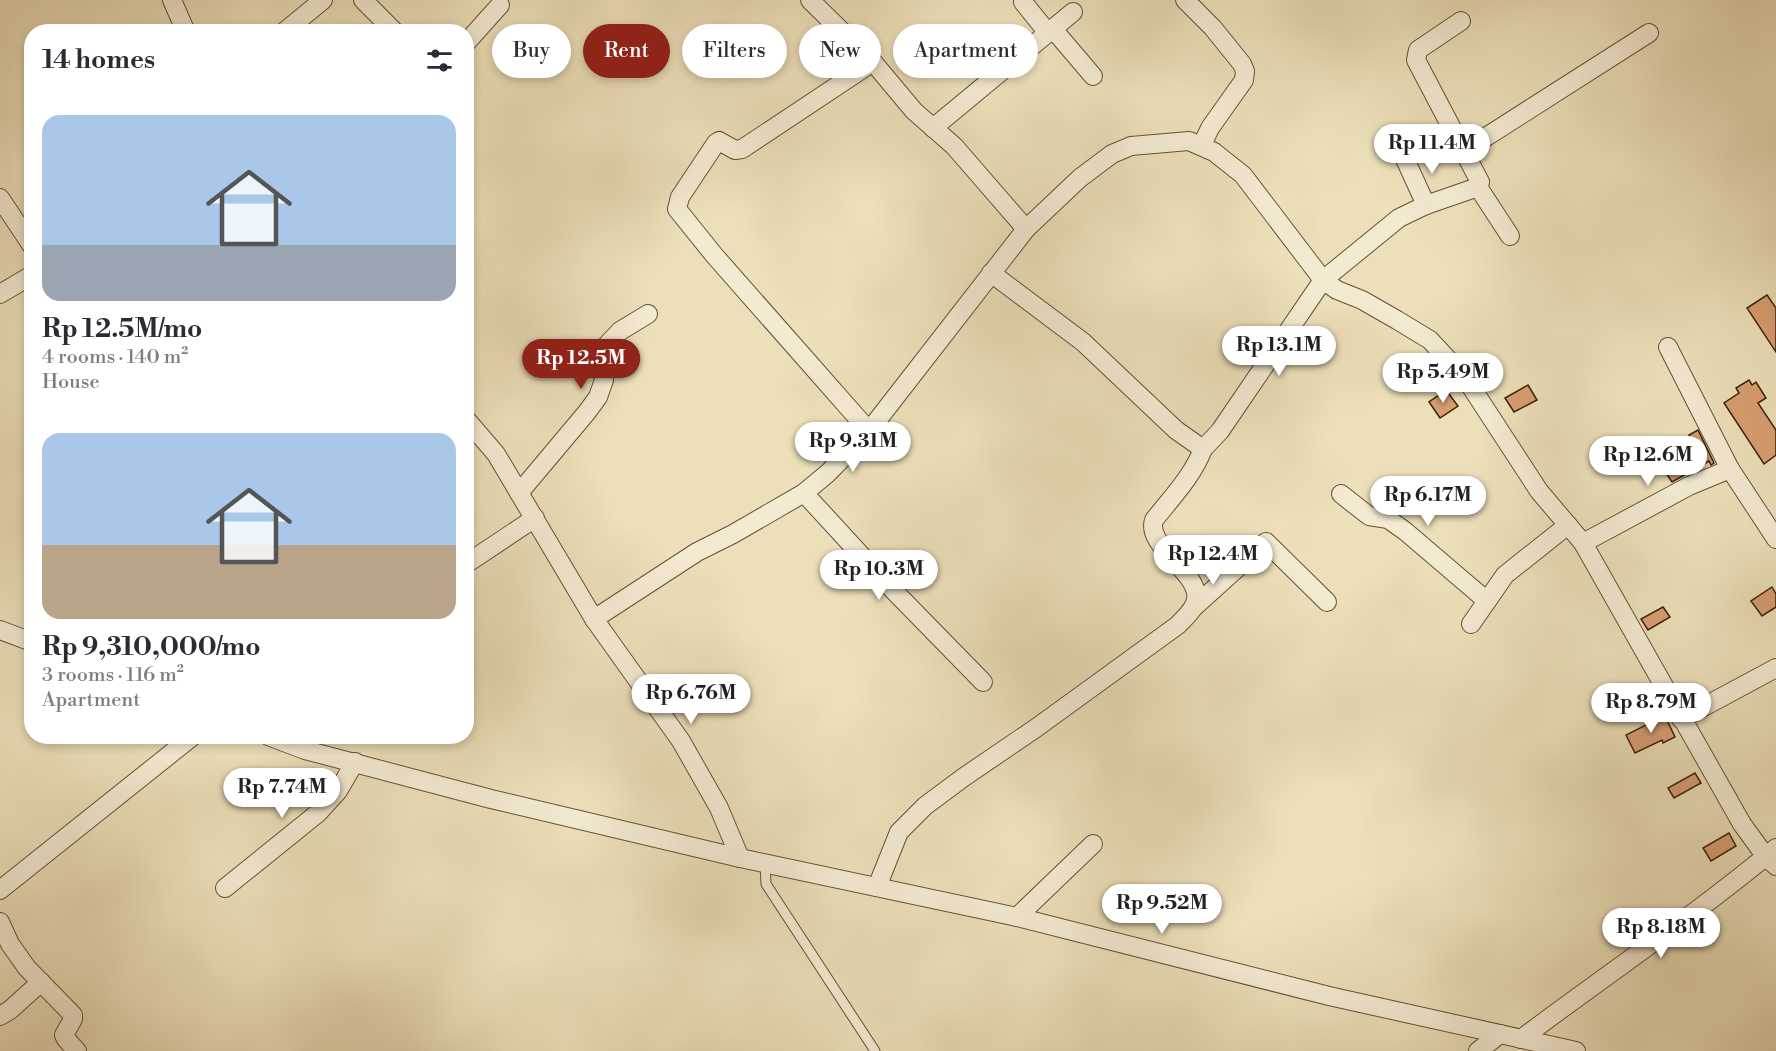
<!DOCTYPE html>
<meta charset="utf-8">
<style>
:root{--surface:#fff;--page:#f7f7f7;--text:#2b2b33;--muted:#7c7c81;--accent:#8f2418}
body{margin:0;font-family:"Libre Bodoni",serif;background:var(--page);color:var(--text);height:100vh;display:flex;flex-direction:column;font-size:22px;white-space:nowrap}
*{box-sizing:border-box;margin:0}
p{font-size:20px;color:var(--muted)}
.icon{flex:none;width:33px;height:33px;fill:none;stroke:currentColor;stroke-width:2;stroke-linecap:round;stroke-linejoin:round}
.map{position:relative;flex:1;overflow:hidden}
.drawer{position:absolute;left:24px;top:24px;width:450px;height:720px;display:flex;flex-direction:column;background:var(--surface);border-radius:24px;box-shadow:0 3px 9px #0003}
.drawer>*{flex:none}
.top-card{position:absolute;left:492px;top:24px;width:570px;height:54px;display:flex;gap:12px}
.price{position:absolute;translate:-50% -51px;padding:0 14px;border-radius:21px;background:#fff;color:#222;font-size:20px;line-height:39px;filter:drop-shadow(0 2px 3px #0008)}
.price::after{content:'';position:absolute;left:50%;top:36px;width:18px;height:14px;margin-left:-9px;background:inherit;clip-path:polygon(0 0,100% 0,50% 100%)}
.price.selected{background:var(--accent);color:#fff}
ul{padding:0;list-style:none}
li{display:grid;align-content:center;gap:12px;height:318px;padding:0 18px}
li span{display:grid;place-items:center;height:186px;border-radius:18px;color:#555}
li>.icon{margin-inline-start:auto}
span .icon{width:108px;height:108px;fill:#fffc;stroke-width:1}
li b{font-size:26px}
h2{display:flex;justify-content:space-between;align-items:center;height:72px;padding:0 18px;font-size:26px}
.chip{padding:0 21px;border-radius:27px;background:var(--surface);box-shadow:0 3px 9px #0003;font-size:21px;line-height:54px}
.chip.selected{background:var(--accent);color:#fff}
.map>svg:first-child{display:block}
.building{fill:#d89e72;stroke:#382307;stroke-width:1.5}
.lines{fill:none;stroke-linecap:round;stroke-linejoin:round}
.lane-casing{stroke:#655234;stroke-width:11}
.street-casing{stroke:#655234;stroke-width:20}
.lane{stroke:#f3ead2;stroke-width:9}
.street{stroke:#f3ead2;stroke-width:18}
</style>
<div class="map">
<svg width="1776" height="1051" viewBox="0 0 1776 1051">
<rect width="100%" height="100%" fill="#ecdfb9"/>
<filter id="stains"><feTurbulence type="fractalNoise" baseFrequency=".00333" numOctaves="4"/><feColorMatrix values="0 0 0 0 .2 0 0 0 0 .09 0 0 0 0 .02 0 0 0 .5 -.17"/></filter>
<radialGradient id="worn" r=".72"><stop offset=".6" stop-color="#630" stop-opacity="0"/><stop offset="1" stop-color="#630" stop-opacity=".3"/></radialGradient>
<g class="building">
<polygon points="1767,295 1776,308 1776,352 1747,308"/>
<polygon points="1749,380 1752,385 1756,382 1766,398 1758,403 1776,430 1776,455 1764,464 1724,403 1739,393 1736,388"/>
<polygon points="1528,385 1537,400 1514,412 1505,398"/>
<polygon points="1446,390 1458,406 1440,418 1429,402"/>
<polygon points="1698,430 1714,463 1711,465 1709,461 1672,482 1656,458 1669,449 1676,461 1697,449 1689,435"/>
<polygon points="1772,587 1776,594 1776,607 1762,616 1751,601"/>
<polygon points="1663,607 1670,617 1648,630 1641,619"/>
<polygon points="1664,714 1675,737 1663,743 1662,740 1635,753 1626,735 1652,722 1651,720"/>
<polygon points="1695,773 1701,783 1674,798 1668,788"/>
<polygon points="1729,833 1736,846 1711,861 1703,848"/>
</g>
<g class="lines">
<g class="lane-casing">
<polyline id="lane" points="765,863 766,884 875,1051"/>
</g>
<g class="street-casing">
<g id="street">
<polyline points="172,0 186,32"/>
<polyline points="363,0 395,32"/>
<polyline points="810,0 873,62 914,111 954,146 1026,229"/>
<polyline points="1185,0 1213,28 1242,64 1245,71 1244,80 1210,128 1202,145"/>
<polyline points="1023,2 1048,33"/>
<polyline points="1053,29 1093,76"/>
<polyline points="284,32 323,0"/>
<polyline points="466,43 500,5"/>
<polyline points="933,128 1073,12"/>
<polyline points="1464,151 1649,33"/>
<polyline points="1405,159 1426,205"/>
<polyline points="1478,187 1510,236"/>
<polyline points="0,198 32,246"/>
<polyline points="0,294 32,275"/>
<polyline points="1668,347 1730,469 1776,539"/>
<polyline points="466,419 496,454 594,619 681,741 719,808 740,858"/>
<polyline points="869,431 714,255 677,209 680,197 716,143 719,141 735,150 742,149 873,62"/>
<polyline points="1203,449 1220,431 1323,280 1399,218 1426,205 1475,188 1480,182 1416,60 1418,50 1461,21"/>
<polyline points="519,493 587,412 598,397 604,380 600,357 604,348 620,331 648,314"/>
<polyline points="804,493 894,591 983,682"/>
<polyline points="1341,494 1369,516 1388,519 1405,531 1487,601"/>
<polyline points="1583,543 1689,486 1730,469"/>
<polyline points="466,564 535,518"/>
<polyline points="1193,608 1266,542 1327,602"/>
<polyline points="594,619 697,552 733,534 804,493 828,473 869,431 1026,229 1080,178 1112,154 1131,146 1189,141 1214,152 1243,175 1323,280 1337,290 1362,300 1397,320 1430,340 1466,379 1539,491 1583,543 1742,824 1766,857 1776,866"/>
<polyline points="1471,624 1505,575 1568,525"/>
<polyline points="0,630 32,642"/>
<polyline points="1681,719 1776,668"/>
<polyline points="268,736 305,750 491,799 740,858 1017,917 1329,996 1576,1051"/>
<path d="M 877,887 L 899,832 L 925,806 L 964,777 L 1036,728 L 1178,625 C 1184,618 1195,610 1196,599 C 1201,574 1145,546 1154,520 C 1172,497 1192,477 1203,449 L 1176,430 L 1083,342 L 991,273"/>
<polyline points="225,888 318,813 338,791 355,762"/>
<polyline points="0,890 193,736"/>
<polyline points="1017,917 1093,844"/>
<polyline points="0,922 10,944 27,968 73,1015 73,1019 64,1035 66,1039 77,1051"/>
<polyline points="0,1016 10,1010 41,982"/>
<path d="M 1521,1039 C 1606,975 1694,916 1776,848"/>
<polyline points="1478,1051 1500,1034"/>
</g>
</g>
<use href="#lane" class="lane"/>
<use href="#street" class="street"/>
</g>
<rect width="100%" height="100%" filter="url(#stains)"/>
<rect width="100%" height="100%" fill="url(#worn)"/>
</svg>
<b class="price" style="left:1432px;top:175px">Rp 11.4M</b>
<b class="price" style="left:1279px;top:377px">Rp 13.1M</b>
<b class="price selected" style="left:581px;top:390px">Rp 12.5M</b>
<b class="price" style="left:1443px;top:404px">Rp 5.49M</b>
<b class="price" style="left:853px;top:473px">Rp 9.31M</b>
<b class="price" style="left:1648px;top:487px">Rp 12.6M</b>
<b class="price" style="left:1428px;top:527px">Rp 6.17M</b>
<b class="price" style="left:1213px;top:586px">Rp 12.4M</b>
<b class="price" style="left:879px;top:601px">Rp 10.3M</b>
<b class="price" style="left:691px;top:725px">Rp 6.76M</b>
<b class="price" style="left:1651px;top:734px">Rp 8.79M</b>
<b class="price" style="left:282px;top:819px">Rp 7.74M</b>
<b class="price" style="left:1162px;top:935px">Rp 9.52M</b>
<b class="price" style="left:1661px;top:959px">Rp 8.18M</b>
<div class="top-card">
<a class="chip">Buy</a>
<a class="chip selected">Rent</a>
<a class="chip">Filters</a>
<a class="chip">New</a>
<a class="chip">Apartment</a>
</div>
<section class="drawer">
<h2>14 homes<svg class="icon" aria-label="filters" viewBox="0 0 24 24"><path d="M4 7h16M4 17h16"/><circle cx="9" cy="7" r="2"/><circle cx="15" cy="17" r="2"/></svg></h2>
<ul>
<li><span style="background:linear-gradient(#a9c7e8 70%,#9aa5b1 0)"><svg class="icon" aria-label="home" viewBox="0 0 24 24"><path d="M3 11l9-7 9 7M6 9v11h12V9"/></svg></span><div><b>Rp 12.5M/mo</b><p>4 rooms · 140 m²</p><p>House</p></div></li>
<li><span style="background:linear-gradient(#a9c7e8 60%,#b9a48a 0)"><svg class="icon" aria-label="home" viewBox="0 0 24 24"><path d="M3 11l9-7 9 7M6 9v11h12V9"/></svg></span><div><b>Rp 9,310,000/mo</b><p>3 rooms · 116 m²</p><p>Apartment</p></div></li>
</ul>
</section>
</div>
